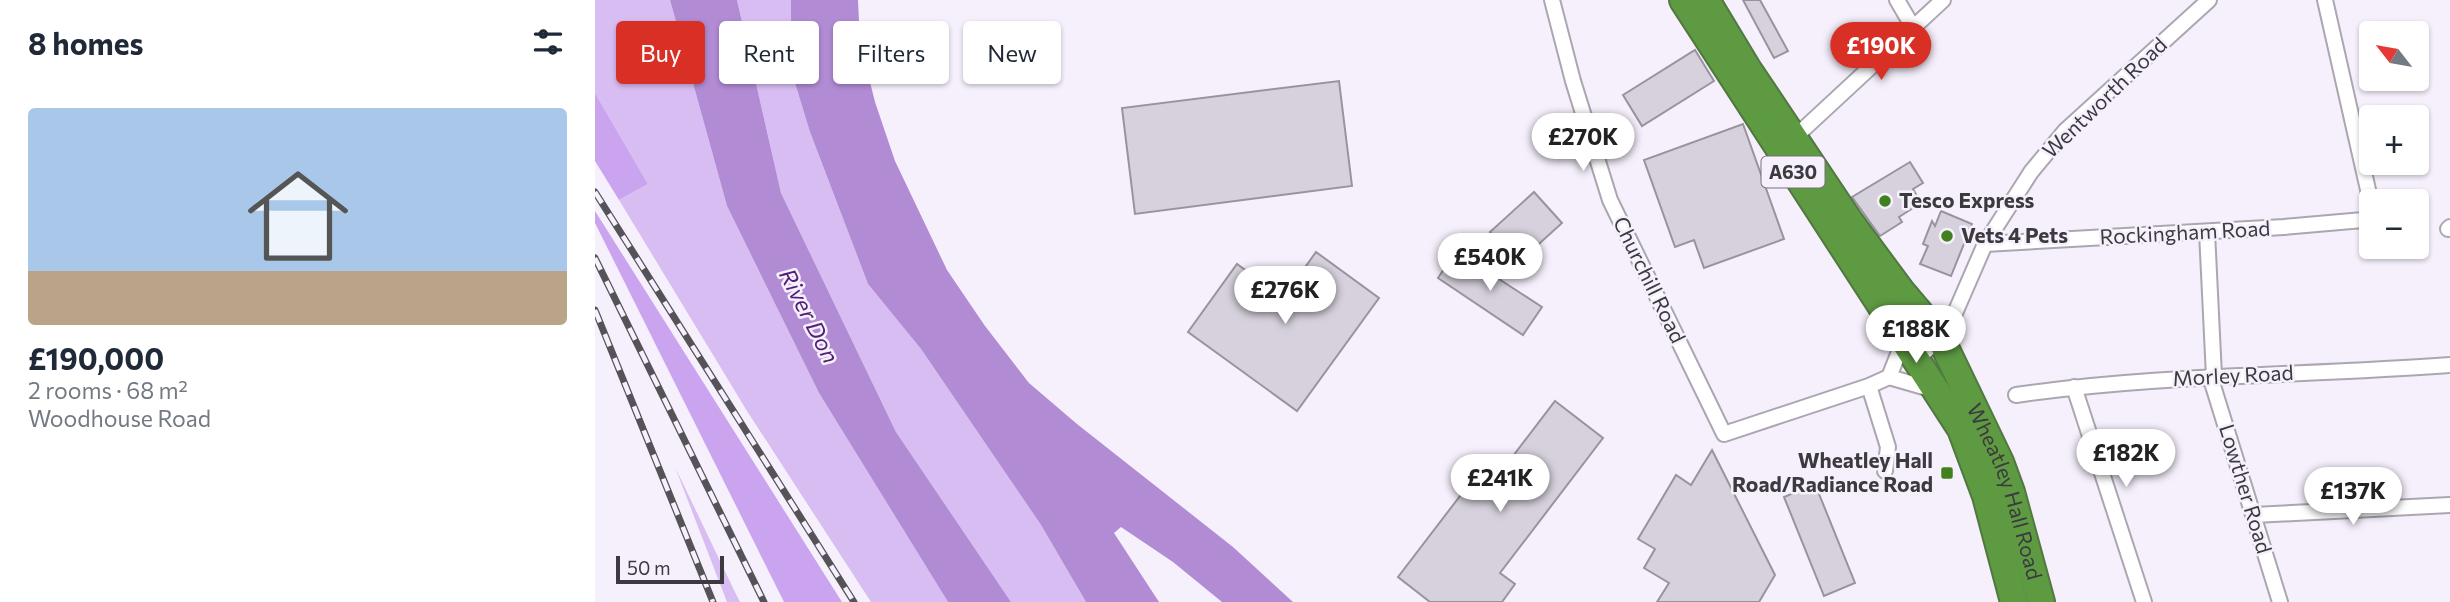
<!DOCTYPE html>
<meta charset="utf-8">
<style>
:root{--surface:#fff;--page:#f6f6f7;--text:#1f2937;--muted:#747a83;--line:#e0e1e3;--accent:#d93025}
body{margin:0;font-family:Commissioner,sans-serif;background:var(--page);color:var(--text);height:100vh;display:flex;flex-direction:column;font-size:26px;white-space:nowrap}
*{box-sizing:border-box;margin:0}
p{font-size:23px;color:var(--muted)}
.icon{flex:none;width:38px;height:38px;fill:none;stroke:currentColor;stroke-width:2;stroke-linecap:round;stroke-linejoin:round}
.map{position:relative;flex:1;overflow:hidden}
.side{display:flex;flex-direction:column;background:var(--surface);width:595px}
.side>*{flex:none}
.banner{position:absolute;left:21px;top:21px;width:665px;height:63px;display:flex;gap:14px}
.needle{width:46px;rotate:301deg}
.fabs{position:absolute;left:1764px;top:21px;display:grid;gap:14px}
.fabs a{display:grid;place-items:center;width:70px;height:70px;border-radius:7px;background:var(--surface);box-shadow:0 2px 5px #0004;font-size:35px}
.scale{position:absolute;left:21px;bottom:18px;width:108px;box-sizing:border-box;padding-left:7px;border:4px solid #3c3a3e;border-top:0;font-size:19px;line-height:24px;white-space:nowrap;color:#3c3a3e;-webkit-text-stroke:5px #f6f0fc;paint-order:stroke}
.price{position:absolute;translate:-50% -60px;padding:0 16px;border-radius:24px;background:#fff;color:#222;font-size:23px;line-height:46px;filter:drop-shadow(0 2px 4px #0008)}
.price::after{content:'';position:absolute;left:50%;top:42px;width:21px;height:16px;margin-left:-10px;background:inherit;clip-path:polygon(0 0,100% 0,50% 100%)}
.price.current{background:var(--accent);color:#fff}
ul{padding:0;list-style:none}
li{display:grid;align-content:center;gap:14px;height:371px;padding:0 28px}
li+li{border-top:2px solid var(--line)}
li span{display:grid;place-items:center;height:217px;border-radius:7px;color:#555}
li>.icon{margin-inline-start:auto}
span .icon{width:126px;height:126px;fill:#fffc;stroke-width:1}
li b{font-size:30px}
h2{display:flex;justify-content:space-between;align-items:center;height:84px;padding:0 28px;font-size:30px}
.pill{padding:0 24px;border-radius:7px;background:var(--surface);box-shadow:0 2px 5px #0004;font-size:24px;line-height:63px}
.pill.current{background:var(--accent);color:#fff}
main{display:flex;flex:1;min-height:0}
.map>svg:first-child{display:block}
.green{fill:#d8bdf3}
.forest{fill:#cba4ef}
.water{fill:#b18bd4}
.building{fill:#d6d1dc;stroke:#98939d;stroke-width:2}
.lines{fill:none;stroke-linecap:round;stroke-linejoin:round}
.street-casing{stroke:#aca6b1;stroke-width:18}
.highway-casing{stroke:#517841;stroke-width:30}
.street{stroke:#fff;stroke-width:14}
.highway{stroke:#5d9a42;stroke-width:26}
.rail-casing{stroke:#565358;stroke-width:7}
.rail{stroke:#f6f0fc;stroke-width:4.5;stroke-dasharray:13;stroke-linecap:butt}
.poi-dot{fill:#40801f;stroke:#f6f0fc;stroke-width:2.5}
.labels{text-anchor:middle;stroke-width:5;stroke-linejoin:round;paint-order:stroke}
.shield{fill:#f6f0fc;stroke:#747177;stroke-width:2}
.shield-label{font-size:19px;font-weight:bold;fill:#3c3a3e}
.street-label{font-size:21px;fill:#3c3a3e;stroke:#f6f0fc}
.poi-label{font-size:21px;font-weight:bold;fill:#3c3a3e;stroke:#f6f0fc;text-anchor:start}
.water-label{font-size:23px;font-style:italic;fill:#511e74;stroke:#f6f0fc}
</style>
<main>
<section class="side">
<h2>8 homes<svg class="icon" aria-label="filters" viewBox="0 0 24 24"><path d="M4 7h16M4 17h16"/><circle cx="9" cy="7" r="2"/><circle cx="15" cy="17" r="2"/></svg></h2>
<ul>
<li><span style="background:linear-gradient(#a9c7e8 75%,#b9a48a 0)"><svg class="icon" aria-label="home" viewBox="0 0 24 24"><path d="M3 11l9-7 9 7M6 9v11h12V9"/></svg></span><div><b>£190,000</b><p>2 rooms · 68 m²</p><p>Woodhouse Road</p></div></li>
</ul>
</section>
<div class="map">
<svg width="1855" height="602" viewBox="0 0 1855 602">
<rect width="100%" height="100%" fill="#f6f0fc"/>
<g class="green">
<polygon points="0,0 75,0 132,206 224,393 353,602 276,602 152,411 24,200 53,184 0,93"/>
<polygon points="142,0 196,0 196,70 215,132 273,284 326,349 446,525 491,602 416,602 301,432 186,193"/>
<polygon points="80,467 139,590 145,602 132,602"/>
</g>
<g class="forest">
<polygon points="0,93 53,184 24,200 0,161"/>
<polygon points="0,211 247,602 189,602 0,223"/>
</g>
<g class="water">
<polygon points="75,0 142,0 186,193 301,432 416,602 353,602 224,393 132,206"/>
<polygon points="196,0 263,0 265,42 280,102 300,161 352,270 390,326 434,383 482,424 638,547 698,602 627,602 578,562 526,527 519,533 564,602 491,602 446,525 326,349 273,284 215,132 196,70"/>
</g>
<g class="building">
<polygon points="1148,0 1165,0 1193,51 1179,58"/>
<polygon points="1100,50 1119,81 1047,126 1028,95"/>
<polygon points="744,81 757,186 540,214 527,108"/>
<polygon points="1148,124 1189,239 1109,268 1099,240 1080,247 1049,160"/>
<polygon points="1315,162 1328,183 1318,189 1326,203 1304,217 1307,222 1285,236 1257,197"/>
<polygon points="939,192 967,223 923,263 895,232"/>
<polygon points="1346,211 1377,224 1356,276 1325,264 1333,246 1328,244 1337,221 1340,226"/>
<polygon points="861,251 947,307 928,335 843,278"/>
<polygon points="721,252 784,298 702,411 593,332 642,264 688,298"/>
<polygon points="960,401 1008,438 905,573 920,584 907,602 835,602 803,577 891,462 905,473"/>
<polygon points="1117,450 1180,575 1164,602 1062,602 1074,583 1049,568 1060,549 1043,539 1081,475 1096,485"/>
<polygon points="1220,484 1260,583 1229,596 1189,497"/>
</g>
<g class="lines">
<g class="street-casing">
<g id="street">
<polyline points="957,0 978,81 1015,200 1129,434 1274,386 1294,377 1308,342"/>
<polyline points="1302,0 1319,29"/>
<polyline points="1199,138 1348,0"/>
<polyline points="1853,229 1855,227"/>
<polyline points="1612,232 1619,376"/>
<polyline points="1390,244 1689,227 1768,220 1774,214 1776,203 1730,0"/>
<polyline points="1320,362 1345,337 1357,320 1390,244 1436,172 1470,131 1614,0"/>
<polyline points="1615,376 1685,602"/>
<polyline points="1294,377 1339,390"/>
<polyline points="1274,386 1293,447 1290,471"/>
<polyline points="1479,387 1549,602"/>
<path d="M 1421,395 C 1565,374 1710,376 1855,365"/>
<polyline points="1659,515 1855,505"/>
</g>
</g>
<g class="highway-casing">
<g id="highway">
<polyline points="1088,0 1366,429 1391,496 1419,602"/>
<path id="s1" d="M 1111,0 L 1152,68 L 1255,222 L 1306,291 L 1345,337 L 1405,462 L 1416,492 L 1446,602"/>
</g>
</g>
<use href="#street" class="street"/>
<use href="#highway" class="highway"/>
<g class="rail-casing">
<g id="rail">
<polyline points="0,192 259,602"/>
<polyline points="0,258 169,602"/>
<polyline points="0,310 118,602"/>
</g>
</g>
<use href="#rail" class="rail"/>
</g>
<g class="poi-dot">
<circle cx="1290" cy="201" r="7"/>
<circle cx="1352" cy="236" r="7"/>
<rect x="1345" y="466" width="14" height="14" rx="3.5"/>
</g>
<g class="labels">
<rect class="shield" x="1166.5" y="156.5" width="63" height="31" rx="5"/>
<g class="shield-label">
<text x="1198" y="179">A630</text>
</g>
<g class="street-label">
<text transform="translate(1510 98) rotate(-44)" y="7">Wentworth Road</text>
<text transform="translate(1590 233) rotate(-3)" y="7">Rockingham Road</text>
<text transform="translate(1054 280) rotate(64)" y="7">Churchill Road</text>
<text transform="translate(1638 376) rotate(-3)" y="7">Morley Road</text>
<text transform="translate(1650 489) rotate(73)" y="7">Lowther Road</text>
<text dy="7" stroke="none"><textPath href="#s1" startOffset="579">Wheatley Hall Road</textPath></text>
</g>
<g class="poi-label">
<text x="1304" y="208">Tesco Express</text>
<text x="1366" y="243">Vets 4 Pets</text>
<text x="1338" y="468" text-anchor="end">Wheatley Hall<tspan x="1338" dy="24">Road/Radiance Road</tspan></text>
</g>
<g class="water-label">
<text transform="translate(214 316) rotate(63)" y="8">River Don</text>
</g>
</g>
</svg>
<div class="fabs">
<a><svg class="needle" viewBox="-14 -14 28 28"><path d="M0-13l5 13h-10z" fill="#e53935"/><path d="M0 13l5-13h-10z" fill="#747a83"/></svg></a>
<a>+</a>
<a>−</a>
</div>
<div class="scale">50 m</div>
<b class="price current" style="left:1286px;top:82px">£190K</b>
<b class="price" style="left:988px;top:173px">£270K</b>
<b class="price" style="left:895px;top:293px">£540K</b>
<b class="price" style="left:690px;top:326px">£276K</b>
<b class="price" style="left:1321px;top:365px">£188K</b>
<b class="price" style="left:1531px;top:489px">£182K</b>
<b class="price" style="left:905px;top:514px">£241K</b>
<b class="price" style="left:1758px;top:527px">£137K</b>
<div class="banner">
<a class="pill current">Buy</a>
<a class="pill">Rent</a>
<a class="pill">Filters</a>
<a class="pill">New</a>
</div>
</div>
</main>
